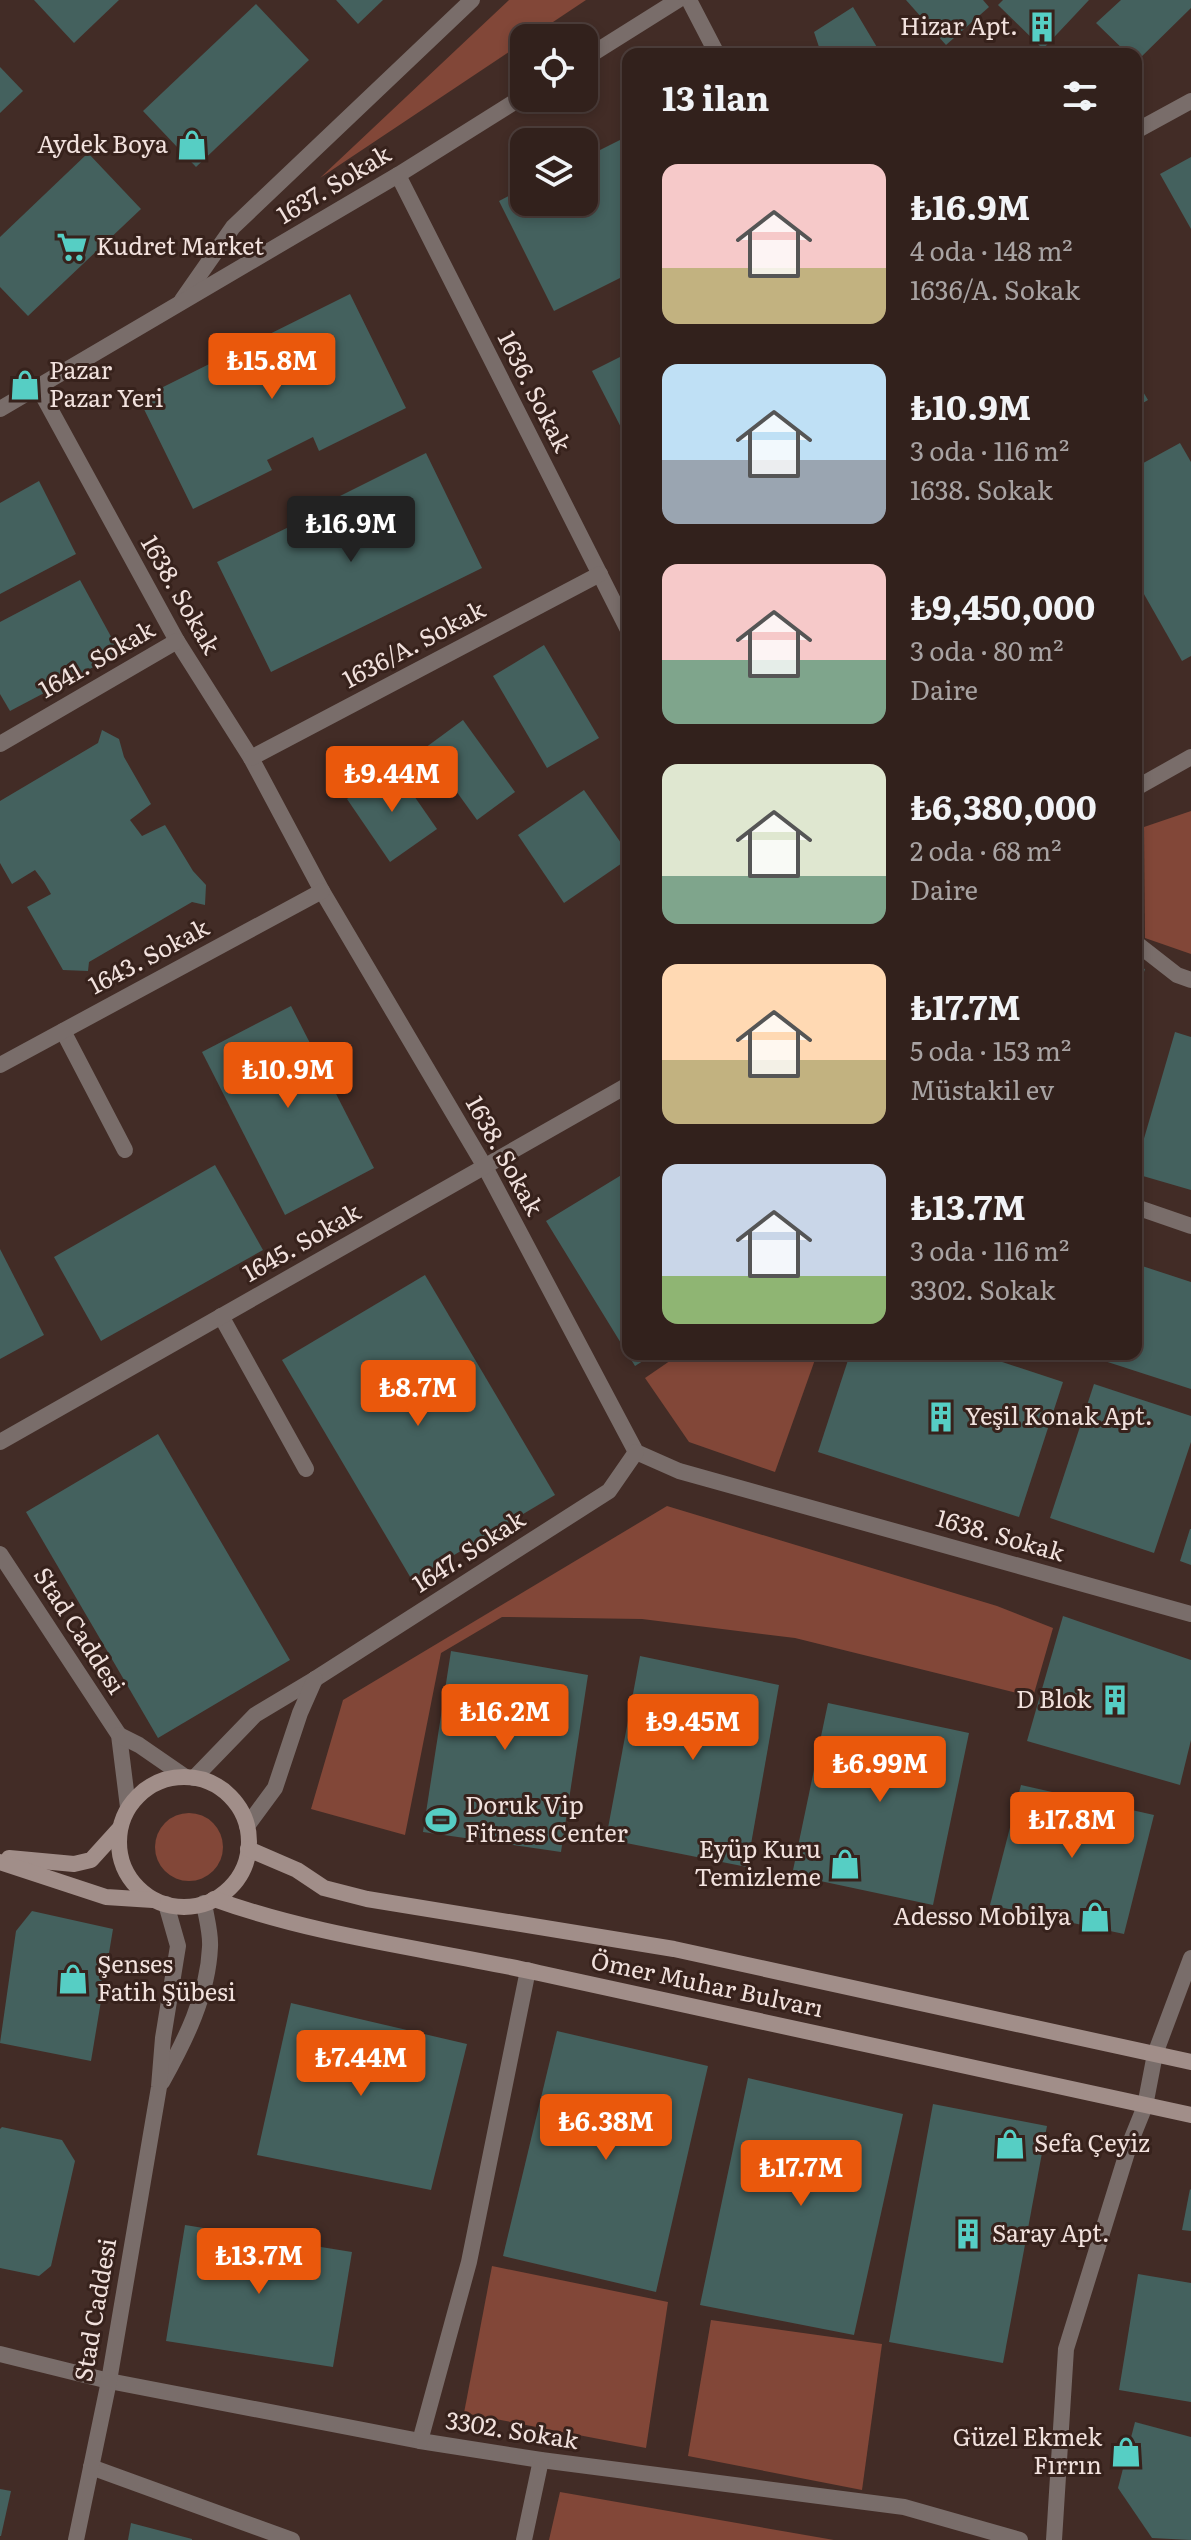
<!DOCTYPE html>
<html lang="tr">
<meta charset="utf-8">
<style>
:root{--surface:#32211c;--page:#3d2e29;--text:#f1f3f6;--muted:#a8a3a3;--line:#4d3e3b;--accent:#ea580c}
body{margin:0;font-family:Literata,serif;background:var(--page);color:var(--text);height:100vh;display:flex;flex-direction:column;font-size:30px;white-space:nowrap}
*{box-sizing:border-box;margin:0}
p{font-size:26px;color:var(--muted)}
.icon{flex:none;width:44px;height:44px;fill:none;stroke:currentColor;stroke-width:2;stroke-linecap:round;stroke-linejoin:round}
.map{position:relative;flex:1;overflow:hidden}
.sheet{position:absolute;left:622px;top:48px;width:520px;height:1312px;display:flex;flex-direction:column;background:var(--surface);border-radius:16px;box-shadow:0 4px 12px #0003,0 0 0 2px var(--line)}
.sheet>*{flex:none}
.tools{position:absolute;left:510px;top:24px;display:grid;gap:16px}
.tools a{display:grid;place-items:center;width:88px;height:88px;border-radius:16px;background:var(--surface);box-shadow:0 4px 12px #0003,0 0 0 2px var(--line);font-size:40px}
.price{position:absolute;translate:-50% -68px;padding:0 18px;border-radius:8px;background:var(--accent);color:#fff;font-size:26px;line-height:52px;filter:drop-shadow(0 2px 4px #0008)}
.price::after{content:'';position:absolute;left:50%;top:48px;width:24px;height:18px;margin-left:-12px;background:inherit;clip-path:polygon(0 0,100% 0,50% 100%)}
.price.current{background:#222;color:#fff}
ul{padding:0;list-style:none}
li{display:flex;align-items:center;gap:24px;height:200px;padding:0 40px}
li span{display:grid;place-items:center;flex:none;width:224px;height:160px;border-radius:16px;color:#555}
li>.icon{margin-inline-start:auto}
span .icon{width:96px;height:96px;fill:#fffc;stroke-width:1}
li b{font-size:34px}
h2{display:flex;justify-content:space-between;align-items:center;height:96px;padding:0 40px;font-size:34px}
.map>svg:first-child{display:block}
.green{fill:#824738}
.building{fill:#44615e}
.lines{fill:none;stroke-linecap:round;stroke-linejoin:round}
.service{stroke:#796d6a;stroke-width:16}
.minor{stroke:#796d6a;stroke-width:16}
.tertiary{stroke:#796d6a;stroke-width:16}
.secondary{stroke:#a18e89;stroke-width:16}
.labels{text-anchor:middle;stroke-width:6;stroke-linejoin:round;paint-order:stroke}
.poi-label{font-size:24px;fill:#f1e1dd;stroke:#37221c;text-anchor:start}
.street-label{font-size:24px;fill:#f1e1dd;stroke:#37221c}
</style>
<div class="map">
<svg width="1191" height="2540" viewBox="0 0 1191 2540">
<rect width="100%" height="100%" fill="#422c26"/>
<g class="green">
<polygon points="509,0 586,0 529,38 524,38 524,42 320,178"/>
<polygon points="1191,811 1191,954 1145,938 1144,827"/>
<polygon points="680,1354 817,1354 775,1472 689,1442 645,1378"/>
<polygon points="667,1506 997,1606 1053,1628 1033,1697 795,1638 642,1619 502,1617 441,1653 405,1835 311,1809 343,1700"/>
<circle cx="189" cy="1847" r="34"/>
<polygon points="492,2266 668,2302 646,2448 464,2413"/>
<polygon points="711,2320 882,2344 862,2490 688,2456"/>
<polygon points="560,2492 834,2540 549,2540"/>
</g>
<g class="building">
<polygon points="34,0 119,0 74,43"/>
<polygon points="336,0 383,0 358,24"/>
<polygon points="906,0 983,0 989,7 946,45"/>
<polygon points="1003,0 1089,0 1043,49 998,5"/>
<polygon points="1121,0 1191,0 1191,8 1136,62 1136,54 1128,54 1096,23"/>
<polygon points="256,4 309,60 196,167 143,111"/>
<polygon points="853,7 881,54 805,54 819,47 814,32"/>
<polygon points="0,67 23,91 0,113"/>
<polygon points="628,136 628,274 554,311 499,201 524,188 524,202 584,202 584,158"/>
<polygon points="88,153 141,209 28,316 0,287 0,237"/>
<polygon points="1191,157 1191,229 1160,174"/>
<polygon points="350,294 406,408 319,451 313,437 267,460 272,470 193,509 139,399"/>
<polygon points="628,353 628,441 592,371"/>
<polygon points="1136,380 1148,400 1136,407"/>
<polygon points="1180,443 1191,462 1191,656 1182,661 1136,580 1136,467"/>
<polygon points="426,453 482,568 271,672 217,562 297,523 302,533 347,510 340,496"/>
<polygon points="39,481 76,554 0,594 0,503"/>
<polygon points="80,580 120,653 10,711 0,694 0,622"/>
<polygon points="544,645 599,738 547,768 493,676"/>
<polygon points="463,720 515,792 477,820 425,748"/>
<polygon points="102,730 119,739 124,757 151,804 130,820 142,836 165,825 193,871 206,885 205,905 192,902 89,962 88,971 63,970 27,907 51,894 44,882 35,870 12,884 0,863 0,801 98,743"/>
<polygon points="394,767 437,829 390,862 347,799"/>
<polygon points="584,790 628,853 628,859 564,903 518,835"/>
<polygon points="1136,966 1145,969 1137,993 1136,993"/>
<polygon points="291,1006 374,1168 285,1215 202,1052"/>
<polygon points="1175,1032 1191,1037 1191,1190 1136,1174 1136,1166"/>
<polygon points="215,1165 263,1250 101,1341 54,1257"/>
<polygon points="628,1171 628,1354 654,1354 635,1366 546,1221"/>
<polygon points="0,1249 44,1335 0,1359"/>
<polygon points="1136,1264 1191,1282 1191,1389 1086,1355 1136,1354"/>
<polygon points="425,1275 555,1495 412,1580 282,1360"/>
<polygon points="850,1354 978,1354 1063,1382 1019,1517 818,1452"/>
<polygon points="1094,1384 1191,1416 1191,1442 1154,1553 1050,1518"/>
<polygon points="158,1434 290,1660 158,1738 26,1512"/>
<polygon points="1190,1529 1191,1529 1191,1565 1180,1561"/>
<polygon points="1063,1616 1191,1660 1191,1740 1180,1785 1027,1741"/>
<polygon points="451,1651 588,1675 561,1852 423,1832"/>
<polygon points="640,1656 779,1685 747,1867 606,1839"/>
<polygon points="828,1703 969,1733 933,1905 792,1875"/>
<polygon points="1021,1785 1154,1815 1124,1934 990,1905"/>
<polygon points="32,1911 113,1929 91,2061 0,2043 16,1931"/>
<polygon points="291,2003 467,2044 431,2190 257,2155"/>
<polygon points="557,2031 708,2066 656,2292 503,2256"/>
<polygon points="748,2078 903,2114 854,2335 700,2305"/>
<polygon points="933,2104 1047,2126 1003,2363 889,2342"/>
<polygon points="2,2127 62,2140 75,2161 51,2266 39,2276 0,2268 0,2129"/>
<polygon points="1190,2189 1191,2190 1191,2231 1182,2230"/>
<polygon points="185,2225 352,2252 333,2367 166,2341"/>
<polygon points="1138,2274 1191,2283 1191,2402 1119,2390"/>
<polygon points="1135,2422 1191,2437 1191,2540 1152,2538 1118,2488"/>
<polygon points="0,2489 11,2491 1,2536 0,2536"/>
<polygon points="131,2523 192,2539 192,2540 128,2540"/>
</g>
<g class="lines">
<g class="service">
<polyline points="63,1031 125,1150"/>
<polyline points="221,1316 306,1469"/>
</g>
<g class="minor">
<polyline points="689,0 717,54"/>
<polyline points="584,59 678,0"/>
<polyline points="1136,131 1191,101"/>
<polyline points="398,175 628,630"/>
<polyline points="182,300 233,227 472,0"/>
<polyline points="37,385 177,641 251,758 322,891 485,1167 636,1452 679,1471 1191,1614"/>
<polyline points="0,409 398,175 524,96"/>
<polyline points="0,744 177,641"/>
<polyline points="251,758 600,574"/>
<polyline points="1136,788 1191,757"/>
<polyline points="1136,943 1177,975 1191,980"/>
<polyline points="0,1065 322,891"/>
<polyline points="1136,1207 1191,1226"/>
<polyline points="0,1442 628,1085"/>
<polyline points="315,1679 609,1491 636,1452"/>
<polyline points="0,2354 109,2381 420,2441 541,2460 904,2507 1020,2540"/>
<polyline points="420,2441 469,2262 528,1970"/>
<polyline points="91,2467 292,2540"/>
<polyline points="524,2540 541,2460"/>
</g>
<g class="tertiary">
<polyline points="0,1554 119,1735 128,1807"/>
<polyline points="119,1735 139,1745 184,1776"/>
<polyline points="194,1778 255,1715 315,1679"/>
<polyline points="247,1826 275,1788 300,1713 315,1679"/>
<path d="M 162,2082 C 185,2041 208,1995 210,1947 C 211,1933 206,1917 204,1903"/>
<polyline points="76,2540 109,2381 159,2087 163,2038 178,1946 166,1904"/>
<polyline points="1054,2540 1066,2349 1130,2143 1145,2106 1155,2054 1191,1958"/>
</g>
<g class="secondary">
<circle cx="184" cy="1842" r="65"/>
<polyline points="248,1849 297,1870 324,1888 367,1899 674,1949 1191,2062"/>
<polyline points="9,1858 74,1864 91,1860 120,1828"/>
<polyline points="0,1862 106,1897 153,1900"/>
<path d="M 214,1899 C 319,1937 431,1949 539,1973 C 757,2021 974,2069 1191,2115"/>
</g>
</g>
<defs>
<g id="building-bare" transform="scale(2.4)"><path d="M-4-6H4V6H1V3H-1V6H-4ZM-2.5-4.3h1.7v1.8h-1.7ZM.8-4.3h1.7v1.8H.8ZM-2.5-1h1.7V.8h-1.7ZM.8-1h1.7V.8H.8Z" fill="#56cec4" stroke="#37221c" stroke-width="2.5" paint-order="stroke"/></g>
<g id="shop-bare" transform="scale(2.4)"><path d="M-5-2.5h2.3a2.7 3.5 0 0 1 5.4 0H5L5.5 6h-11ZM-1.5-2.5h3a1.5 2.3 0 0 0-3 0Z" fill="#56cec4" stroke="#37221c" stroke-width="2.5" paint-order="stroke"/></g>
<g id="supermarket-bare" transform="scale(2.4)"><path d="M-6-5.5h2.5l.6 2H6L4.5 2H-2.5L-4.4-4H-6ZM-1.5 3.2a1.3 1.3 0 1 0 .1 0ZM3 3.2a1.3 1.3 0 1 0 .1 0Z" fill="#56cec4" stroke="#37221c" stroke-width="2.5" paint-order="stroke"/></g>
<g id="stadium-bare" transform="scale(2.4)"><path d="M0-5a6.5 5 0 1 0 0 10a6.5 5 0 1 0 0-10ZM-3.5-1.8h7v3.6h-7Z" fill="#56cec4" stroke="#37221c" stroke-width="2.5" paint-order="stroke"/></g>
</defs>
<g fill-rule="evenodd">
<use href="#building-bare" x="1042" y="27"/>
<use href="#shop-bare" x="192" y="145"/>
<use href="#supermarket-bare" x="72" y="247"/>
<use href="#shop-bare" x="25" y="385"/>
<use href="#building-bare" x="941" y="1417"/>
<use href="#building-bare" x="1115" y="1700"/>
<use href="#stadium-bare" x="441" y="1820"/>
<use href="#shop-bare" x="845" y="1864"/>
<use href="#shop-bare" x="1095" y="1917"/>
<use href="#shop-bare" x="73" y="1979"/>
<use href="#shop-bare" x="1010" y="2144"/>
<use href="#building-bare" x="968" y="2234"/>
<use href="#shop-bare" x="1126" y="2452"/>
</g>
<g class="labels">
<g class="poi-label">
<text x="1018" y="35" text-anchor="end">Hizar Apt.</text>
<text x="168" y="153" text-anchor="end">Aydek Boya</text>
<text x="96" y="255">Kudret Market</text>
<text x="49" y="379">Pazar<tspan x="49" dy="28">Pazar Yeri</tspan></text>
<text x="965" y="1425">Yeşil Konak Apt.</text>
<text x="1091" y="1708" text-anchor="end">D Blok</text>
<text x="465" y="1814">Doruk Vip<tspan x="465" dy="28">Fitness Center</tspan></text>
<text x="821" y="1858" text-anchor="end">Eyüp Kuru<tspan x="821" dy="28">Temizleme</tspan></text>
<text x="1071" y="1925" text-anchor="end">Adesso Mobilya</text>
<text x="97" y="1973">Şenses<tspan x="97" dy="28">Fatih Şübesi</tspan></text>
<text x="1034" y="2152">Sefa Çeyiz</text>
<text x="992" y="2242">Saray Apt.</text>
<text x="1102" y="2446" text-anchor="end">Güzel Ekmek<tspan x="1102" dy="28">Fırrın</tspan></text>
</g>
<g class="street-label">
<text transform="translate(334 185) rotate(-31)" y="8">1637. Sokak</text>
<text transform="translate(534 392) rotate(63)" y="8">1636. Sokak</text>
<text transform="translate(180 595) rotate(60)" y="8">1638. Sokak</text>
<text transform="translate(414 645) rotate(-28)" y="8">1636/A. Sokak</text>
<text transform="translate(97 660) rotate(-30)" y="8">1641. Sokak</text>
<text transform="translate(149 957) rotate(-28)" y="8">1643. Sokak</text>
<text transform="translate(504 1156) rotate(61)" y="8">1638. Sokak</text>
<text transform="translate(302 1243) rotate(-30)" y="8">1645. Sokak</text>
<text transform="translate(1000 1536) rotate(16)" y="8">1638. Sokak</text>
<text transform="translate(469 1552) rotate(-33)" y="8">1647. Sokak</text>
<text transform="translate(79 1631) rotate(57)" y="8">Stad Caddesi</text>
<text transform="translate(707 1985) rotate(12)" y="8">Ömer Muhar Bulvarı</text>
<text transform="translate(96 2310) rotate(-80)" y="8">Stad Caddesi</text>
<text transform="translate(512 2431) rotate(9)" y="8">3302. Sokak</text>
</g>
</g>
</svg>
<div class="tools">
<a><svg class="icon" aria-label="locate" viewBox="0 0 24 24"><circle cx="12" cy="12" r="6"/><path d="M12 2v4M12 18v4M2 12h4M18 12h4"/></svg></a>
<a><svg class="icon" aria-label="layers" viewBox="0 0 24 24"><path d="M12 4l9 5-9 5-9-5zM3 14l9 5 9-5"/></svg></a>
</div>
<b class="price" style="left:272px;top:401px">₺15.8M</b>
<b class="price current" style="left:351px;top:564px">₺16.9M</b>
<b class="price" style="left:392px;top:814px">₺9.44M</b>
<b class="price" style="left:288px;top:1110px">₺10.9M</b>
<b class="price" style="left:418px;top:1428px">₺8.7M</b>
<b class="price" style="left:505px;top:1752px">₺16.2M</b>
<b class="price" style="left:693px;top:1762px">₺9.45M</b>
<b class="price" style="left:880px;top:1804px">₺6.99M</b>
<b class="price" style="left:1072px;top:1860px">₺17.8M</b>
<b class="price" style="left:361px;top:2098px">₺7.44M</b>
<b class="price" style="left:606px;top:2162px">₺6.38M</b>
<b class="price" style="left:801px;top:2208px">₺17.7M</b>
<b class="price" style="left:259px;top:2296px">₺13.7M</b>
<section class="sheet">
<h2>13 ilan<svg class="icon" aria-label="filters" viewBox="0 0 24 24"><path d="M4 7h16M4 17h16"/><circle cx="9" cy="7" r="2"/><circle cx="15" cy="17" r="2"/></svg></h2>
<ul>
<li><span style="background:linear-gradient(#f6c9c9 65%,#c2b280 0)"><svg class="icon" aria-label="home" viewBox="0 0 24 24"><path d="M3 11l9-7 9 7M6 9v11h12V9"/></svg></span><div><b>₺16.9M</b><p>4 oda · 148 m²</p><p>1636/A. Sokak</p></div></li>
<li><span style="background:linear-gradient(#bfe0f5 60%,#9aa5b1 0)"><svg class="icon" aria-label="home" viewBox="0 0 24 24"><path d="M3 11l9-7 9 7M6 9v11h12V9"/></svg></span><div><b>₺10.9M</b><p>3 oda · 116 m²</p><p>1638. Sokak</p></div></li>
<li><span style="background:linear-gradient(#f6c9c9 60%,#7fa58c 0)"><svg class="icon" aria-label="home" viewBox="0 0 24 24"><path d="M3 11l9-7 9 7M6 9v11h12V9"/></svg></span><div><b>₺9,450,000</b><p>3 oda · 80 m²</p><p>Daire</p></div></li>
<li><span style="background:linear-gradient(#dfe7d0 70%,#7fa58c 0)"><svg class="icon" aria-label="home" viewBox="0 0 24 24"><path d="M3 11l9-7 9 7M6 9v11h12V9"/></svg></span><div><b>₺6,380,000</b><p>2 oda · 68 m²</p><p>Daire</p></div></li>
<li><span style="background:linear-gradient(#ffd9b3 60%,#c2b280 0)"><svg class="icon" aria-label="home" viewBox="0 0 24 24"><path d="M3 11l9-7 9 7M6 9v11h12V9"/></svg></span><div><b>₺17.7M</b><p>5 oda · 153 m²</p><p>Müstakil ev</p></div></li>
<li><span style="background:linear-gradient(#c9d6e8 70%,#8fb573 0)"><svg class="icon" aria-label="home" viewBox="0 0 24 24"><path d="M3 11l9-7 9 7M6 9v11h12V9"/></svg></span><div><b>₺13.7M</b><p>3 oda · 116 m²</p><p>3302. Sokak</p></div></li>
</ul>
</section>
</div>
